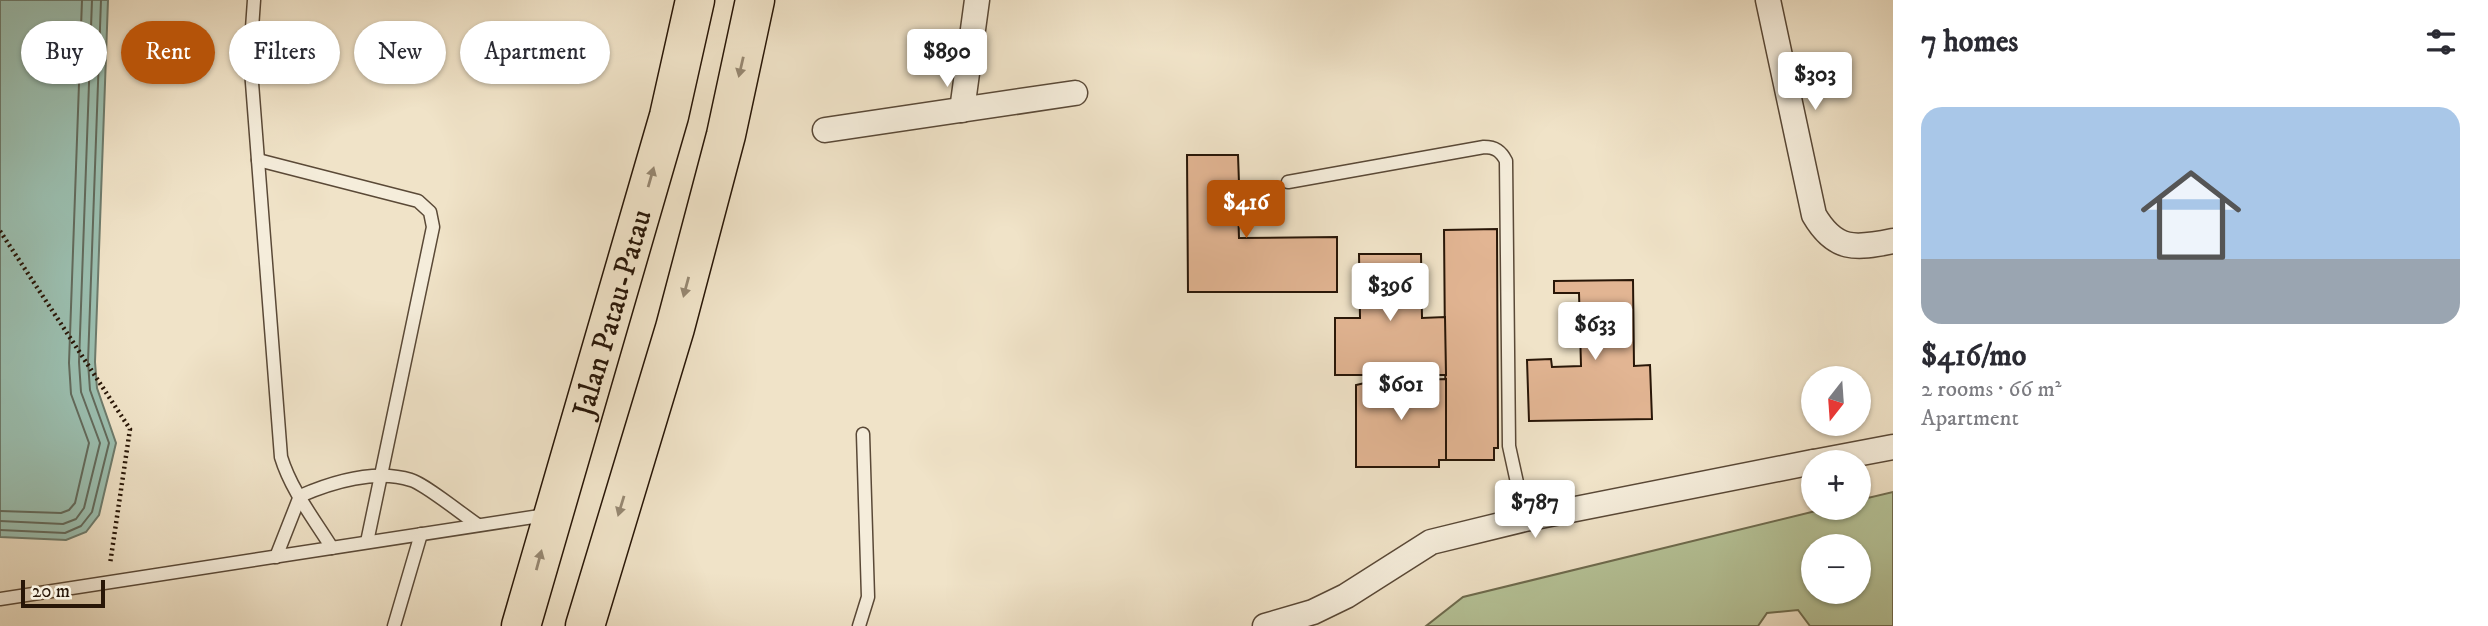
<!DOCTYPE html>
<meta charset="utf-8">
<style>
:root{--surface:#fff;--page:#f2f2f3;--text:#2b2b33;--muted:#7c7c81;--line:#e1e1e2;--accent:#b45309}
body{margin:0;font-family:"IM FELL DW Pica",serif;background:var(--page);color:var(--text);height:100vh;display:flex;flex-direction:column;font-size:26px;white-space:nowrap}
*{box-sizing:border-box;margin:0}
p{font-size:23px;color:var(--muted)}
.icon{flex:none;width:38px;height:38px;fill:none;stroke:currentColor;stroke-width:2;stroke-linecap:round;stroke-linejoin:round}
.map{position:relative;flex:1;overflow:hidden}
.drawer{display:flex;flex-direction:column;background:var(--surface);width:595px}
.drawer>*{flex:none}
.hud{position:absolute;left:21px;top:21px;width:665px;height:63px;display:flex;gap:14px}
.needle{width:46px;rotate:197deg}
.tools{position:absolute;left:1801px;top:366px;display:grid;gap:14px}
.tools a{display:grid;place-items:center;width:70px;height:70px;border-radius:50%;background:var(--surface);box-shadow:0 2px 5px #0004;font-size:35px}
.scale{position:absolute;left:21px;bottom:18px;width:84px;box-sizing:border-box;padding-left:7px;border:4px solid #281607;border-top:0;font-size:19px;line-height:24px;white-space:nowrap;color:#281607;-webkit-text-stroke:5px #f5eddb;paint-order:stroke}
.price{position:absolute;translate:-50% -60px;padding:0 16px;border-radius:7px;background:#fff;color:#222;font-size:23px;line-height:46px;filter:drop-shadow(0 2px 4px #0008)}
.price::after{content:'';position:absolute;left:50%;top:42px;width:21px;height:16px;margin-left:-10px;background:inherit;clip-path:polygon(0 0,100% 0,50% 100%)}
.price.on{background:var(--accent);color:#fff}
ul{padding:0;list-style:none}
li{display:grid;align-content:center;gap:14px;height:371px;padding:0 28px}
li+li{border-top:2px solid var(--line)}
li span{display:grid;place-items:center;height:217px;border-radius:21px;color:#555}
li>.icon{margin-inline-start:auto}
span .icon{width:126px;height:126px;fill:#fffc;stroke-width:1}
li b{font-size:30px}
h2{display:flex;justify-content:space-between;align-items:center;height:84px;padding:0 28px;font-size:30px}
.chip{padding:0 24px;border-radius:32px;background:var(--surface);box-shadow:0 2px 5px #0004;font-size:24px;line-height:63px}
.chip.on{background:var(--accent);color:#fff}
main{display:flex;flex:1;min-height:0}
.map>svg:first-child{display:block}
.green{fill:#b6c499;stroke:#6f6d50;stroke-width:2;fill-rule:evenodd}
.water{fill:#9bbfb0;stroke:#6d7b6c;stroke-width:2}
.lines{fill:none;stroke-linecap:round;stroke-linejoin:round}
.shore{stroke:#626a5c;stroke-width:2}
.building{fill:#e2b593;stroke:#281607;stroke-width:2}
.lane-casing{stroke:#5a4937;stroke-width:15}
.street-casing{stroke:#5a4937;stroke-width:27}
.primary-casing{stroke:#281607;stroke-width:41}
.path{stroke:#281607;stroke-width:4.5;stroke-dasharray:2 3.5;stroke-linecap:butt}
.lane{stroke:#f5eddb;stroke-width:12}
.street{stroke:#f5eddb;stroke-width:24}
.primary{stroke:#f0e3c8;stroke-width:38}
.oneway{fill:#968771}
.labels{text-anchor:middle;stroke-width:5;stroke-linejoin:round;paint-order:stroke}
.street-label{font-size:30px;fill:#281607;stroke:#f5eddb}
</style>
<main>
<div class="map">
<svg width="1893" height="626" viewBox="0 0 1893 626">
<rect width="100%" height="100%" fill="#f0e3c8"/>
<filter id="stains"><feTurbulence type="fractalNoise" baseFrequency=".00286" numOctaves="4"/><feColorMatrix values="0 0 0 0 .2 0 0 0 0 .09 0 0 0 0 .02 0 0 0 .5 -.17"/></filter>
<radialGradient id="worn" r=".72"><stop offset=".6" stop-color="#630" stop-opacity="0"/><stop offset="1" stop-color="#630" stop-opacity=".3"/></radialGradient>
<path class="green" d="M 1893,492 L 1893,626 L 1810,626 L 1798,610 L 1767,613 L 1758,626 L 1426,626 L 1463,597 L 1828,508 L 1858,508 L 1859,500 ZM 1813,546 L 1858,546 L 1858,592 L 1813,592 Z"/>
<polygon class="water" points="0,0 108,0 95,362 97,388 116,443 99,515 86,532 66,540 0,537"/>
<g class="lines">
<g class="shore">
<polyline points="0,511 61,513 69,510 75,503 89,443 71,394 69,363 82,0"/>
<polyline points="0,521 63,524 76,519 84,508 100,443 81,392 79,362 92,0"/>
<polyline points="0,530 65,533 81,526 92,512 109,443 90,390 88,362 101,0"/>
</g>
</g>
<g class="building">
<polygon points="1187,155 1238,155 1239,183 1257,183 1257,205 1238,205 1239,238 1337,237 1337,292 1188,292"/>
<polygon points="1497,229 1498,448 1494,448 1494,460 1446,460 1444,230"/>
<polygon points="1359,254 1421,254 1422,318 1445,317 1446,375 1335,375 1335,318 1360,318"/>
<polygon points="1633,280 1634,366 1650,365 1652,419 1529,421 1527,360 1551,359 1552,367 1581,366 1579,293 1554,293 1554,281"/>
<polygon points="1382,375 1418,375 1418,380 1446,379 1446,460 1439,460 1439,467 1356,467 1356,385 1382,379"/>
</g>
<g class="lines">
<g class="lane-casing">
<g id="lane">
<path d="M 254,0 L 250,57 L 281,457 C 291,490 314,519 332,548"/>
<polyline points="258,160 418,201 430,212 433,227 367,542"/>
<path d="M 1288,182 L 1484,147 C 1495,147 1501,151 1506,161 L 1509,446 L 1525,519"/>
<path d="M 276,557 L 300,496 C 332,482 376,469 411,480 C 425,484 463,515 478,525"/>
<polyline points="0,599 546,515"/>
<polyline points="394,626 421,534"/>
<polyline points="859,626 868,597 863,434"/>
</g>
</g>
<g class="street-casing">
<g id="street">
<path d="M 1768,0 L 1814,215 C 1835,251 1855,249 1893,241"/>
<polyline points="962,110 977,0"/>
<polyline points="825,130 1075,93"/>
<polyline points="1814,462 1893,447"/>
<polyline points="1265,626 1313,612 1346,596 1431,542 1525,519 1813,462"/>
</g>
</g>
<g class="primary-casing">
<g id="primary">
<path id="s1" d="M 521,626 L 669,116 L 695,0"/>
<polyline points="585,626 675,328 726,135 755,0"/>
</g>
</g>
<polyline class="path" points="0,231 130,429 110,564"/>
<use href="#lane" class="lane"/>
<use href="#street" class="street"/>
<use href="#primary" class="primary"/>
</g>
<defs><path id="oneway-solid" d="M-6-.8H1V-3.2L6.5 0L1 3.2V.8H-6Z" transform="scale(1.75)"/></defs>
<g class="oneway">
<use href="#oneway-solid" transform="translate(741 67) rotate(103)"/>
<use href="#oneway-solid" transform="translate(651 177) rotate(-74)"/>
<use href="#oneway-solid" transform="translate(686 287) rotate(105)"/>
<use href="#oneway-solid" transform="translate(621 506) rotate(107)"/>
<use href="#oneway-solid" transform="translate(539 560) rotate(-75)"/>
</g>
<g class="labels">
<g class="street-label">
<text dy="10" stroke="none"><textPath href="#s1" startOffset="326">Jalan Patau-Patau</textPath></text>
</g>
</g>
<rect width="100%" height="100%" filter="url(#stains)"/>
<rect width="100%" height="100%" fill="url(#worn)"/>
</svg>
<div class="tools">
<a><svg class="needle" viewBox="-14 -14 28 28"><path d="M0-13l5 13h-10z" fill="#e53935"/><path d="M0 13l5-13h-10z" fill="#7c7c81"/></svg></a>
<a>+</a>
<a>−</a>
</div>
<div class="scale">20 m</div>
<b class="price" style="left:947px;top:89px">$890</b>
<b class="price" style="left:1815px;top:112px">$303</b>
<b class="price on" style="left:1246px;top:240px">$416</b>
<b class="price" style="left:1390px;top:323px">$396</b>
<b class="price" style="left:1595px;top:362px">$633</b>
<b class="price" style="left:1401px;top:422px">$601</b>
<b class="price" style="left:1535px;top:540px">$787</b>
<div class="hud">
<a class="chip">Buy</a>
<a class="chip on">Rent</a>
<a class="chip">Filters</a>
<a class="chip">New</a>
<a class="chip">Apartment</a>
</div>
</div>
<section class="drawer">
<h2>7 homes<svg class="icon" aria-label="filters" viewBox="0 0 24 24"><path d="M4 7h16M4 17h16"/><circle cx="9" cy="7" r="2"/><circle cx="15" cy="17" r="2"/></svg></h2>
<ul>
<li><span style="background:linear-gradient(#a9c7e8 70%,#9aa5b1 0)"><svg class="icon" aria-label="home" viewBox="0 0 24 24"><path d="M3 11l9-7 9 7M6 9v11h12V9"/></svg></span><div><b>$416/mo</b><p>2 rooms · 66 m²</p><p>Apartment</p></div></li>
</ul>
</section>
</main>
